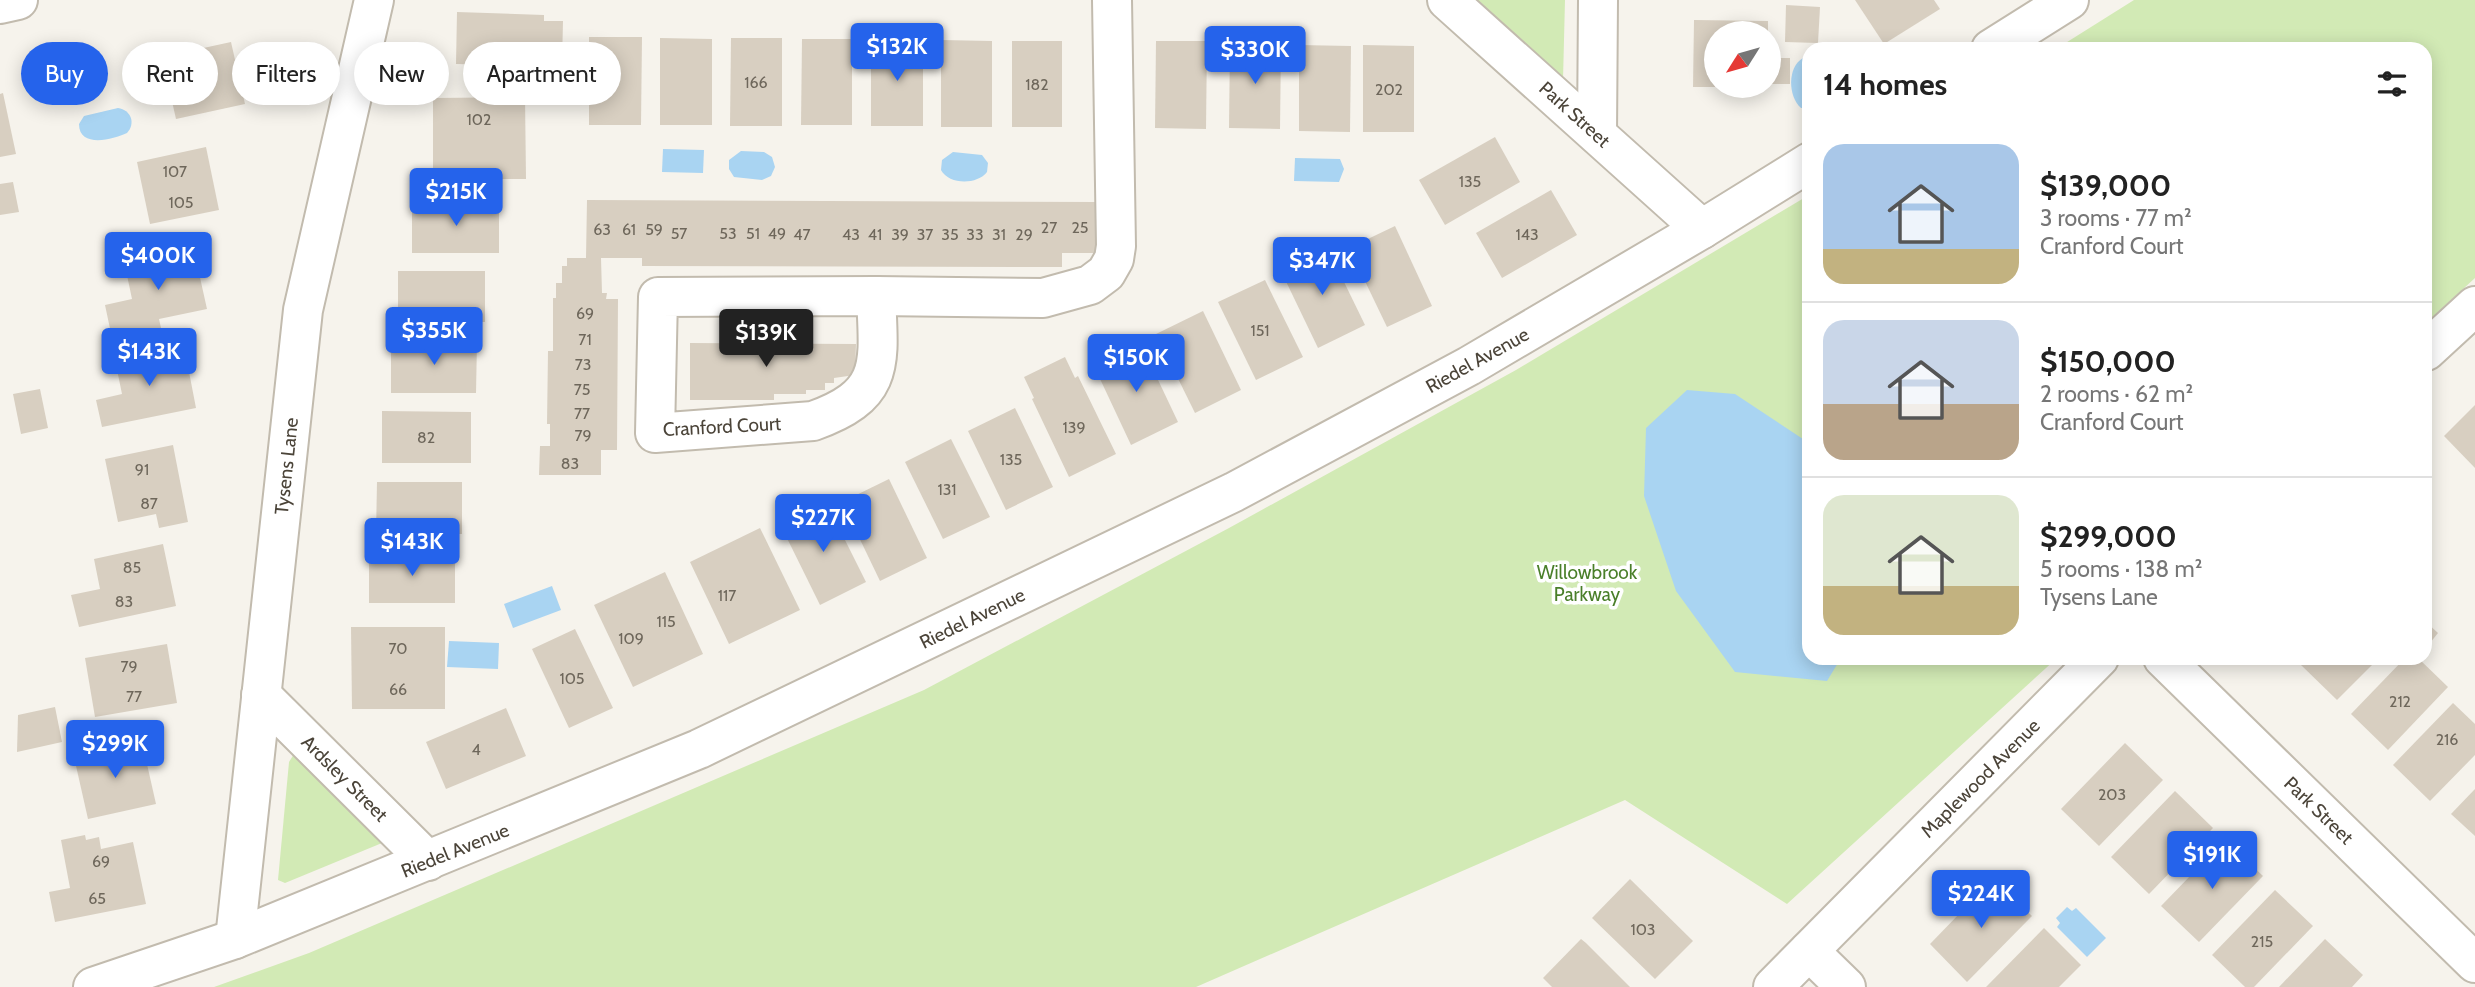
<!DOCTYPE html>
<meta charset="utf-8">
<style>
:root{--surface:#fff;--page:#f6f6f6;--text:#222;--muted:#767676;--line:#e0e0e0;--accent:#2563eb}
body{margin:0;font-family:Cabin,sans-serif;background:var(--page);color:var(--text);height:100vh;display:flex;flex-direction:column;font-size:26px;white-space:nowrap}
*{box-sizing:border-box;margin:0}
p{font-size:23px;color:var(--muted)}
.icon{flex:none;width:38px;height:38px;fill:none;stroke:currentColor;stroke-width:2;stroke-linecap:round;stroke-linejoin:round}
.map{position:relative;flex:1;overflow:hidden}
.side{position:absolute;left:1802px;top:42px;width:630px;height:623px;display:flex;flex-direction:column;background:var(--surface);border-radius:21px;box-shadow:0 4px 18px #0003}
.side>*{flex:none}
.banner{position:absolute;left:21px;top:42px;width:665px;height:63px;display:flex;gap:14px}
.needle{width:46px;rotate:233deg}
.buttons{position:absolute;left:1704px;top:21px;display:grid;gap:14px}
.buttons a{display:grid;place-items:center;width:77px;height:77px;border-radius:50%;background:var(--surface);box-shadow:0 4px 18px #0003;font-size:35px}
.price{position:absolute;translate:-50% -60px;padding:0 16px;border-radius:7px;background:var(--accent);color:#fff;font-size:23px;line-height:46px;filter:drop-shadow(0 2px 4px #0008)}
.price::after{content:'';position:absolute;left:50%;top:42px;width:21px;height:16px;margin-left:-10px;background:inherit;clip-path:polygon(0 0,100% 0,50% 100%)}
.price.current{background:#222;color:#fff}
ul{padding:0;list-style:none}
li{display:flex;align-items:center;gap:21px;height:175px;padding:0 21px}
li+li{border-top:2px solid var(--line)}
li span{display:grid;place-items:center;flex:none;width:196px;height:140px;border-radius:21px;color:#555}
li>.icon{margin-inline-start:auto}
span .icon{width:84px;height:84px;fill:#fffc;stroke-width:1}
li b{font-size:30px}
h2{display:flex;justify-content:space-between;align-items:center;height:84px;padding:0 21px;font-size:30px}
.chip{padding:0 24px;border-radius:32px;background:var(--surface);box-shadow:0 4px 18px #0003;font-size:24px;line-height:63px}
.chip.current{background:var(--accent);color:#fff}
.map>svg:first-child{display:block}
.green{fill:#d2eab5}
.water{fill:#a9d4f2}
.building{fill:#d8cfc1}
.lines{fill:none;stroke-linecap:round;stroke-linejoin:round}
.minor-casing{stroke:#c2bbae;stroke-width:42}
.minor{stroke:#fff;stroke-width:38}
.labels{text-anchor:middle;stroke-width:7;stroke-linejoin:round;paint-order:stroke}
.number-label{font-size:16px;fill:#6e675b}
.street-label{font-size:19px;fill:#4b4439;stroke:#fff}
.park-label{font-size:19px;fill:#4a7f2a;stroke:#fff}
</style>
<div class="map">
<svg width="2475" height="987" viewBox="0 0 2475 987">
<rect width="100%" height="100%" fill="#f6f3ec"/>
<g class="green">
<polygon points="1463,0 1565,0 1563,80"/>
<polygon points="2134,0 2475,0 2475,278 2426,323 2426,49 2056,49"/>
<polygon points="1809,195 1810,658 2057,658 1787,904 1625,800 1196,987 214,987 309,953 924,690 1229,528 1516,370"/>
<polygon points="294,754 385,839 382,843 285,883 278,880 289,762"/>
</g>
<g class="water">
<path d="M 1803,58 L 1809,58 L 1809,108 L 1801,108 C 1788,97 1787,67 1803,58 Z"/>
<path d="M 118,108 C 131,110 136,123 127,133 C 112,140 79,148 79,124 L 84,116 Z"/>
<polygon points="663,149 704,150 703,173 662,172"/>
<polygon points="741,151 764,152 772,157 775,167 771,176 762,180 734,177 729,169 729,160"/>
<path d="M 953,152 L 982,155 L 988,163 L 987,172 C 977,185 949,185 941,170 L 942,160 Z"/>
<polygon points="1295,158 1340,159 1344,169 1339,182 1294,181"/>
<polygon points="1687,390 1735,394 1809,443 1810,658 1841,658 1827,681 1735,672 1676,591 1644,496 1646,428"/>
<polygon points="552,586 561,610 513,628 504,604"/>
<polygon points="449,641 499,643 498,669 447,667"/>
<polygon points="2067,907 2072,911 2076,908 2106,938 2087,957 2057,927 2060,923 2056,918"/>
</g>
<g class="building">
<polygon points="1855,0 1934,0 1940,9 1884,44"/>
<polygon points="1786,5 1820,7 1818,43 1785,42"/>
<polygon points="457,12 544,15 544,21 563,21 562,63 543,63 543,66 456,64"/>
<polygon points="1694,20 1768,21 1768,33 1717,33 1717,87 1693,87"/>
<polygon points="589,37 642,37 641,125 589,125"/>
<polygon points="660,38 712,39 712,125 660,125"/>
<polygon points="731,38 782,38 782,126 730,126"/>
<polygon points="802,39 852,39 852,125 801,125"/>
<rect x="871" y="40" width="52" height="86"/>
<polygon points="941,40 992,41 992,127 941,127"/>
<rect x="1012" y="41" width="50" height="86"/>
<polygon points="1156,41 1207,41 1206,129 1155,128"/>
<polygon points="231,42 245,104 176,119 162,57"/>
<polygon points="1230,42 1281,43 1280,129 1229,128"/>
<polygon points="1299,45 1351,46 1350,132 1299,131"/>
<polygon points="1363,45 1414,46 1414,132 1363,132"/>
<rect x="1769" y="58" width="21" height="26"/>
<polygon points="3,93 16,154 0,157 0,94"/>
<polygon points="525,97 526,179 433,179 433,98"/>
<polygon points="1495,137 1520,182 1445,225 1419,180"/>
<polygon points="206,147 219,210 150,224 137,162"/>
<polygon points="13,182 19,212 0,215 0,184"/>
<polygon points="1551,190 1577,235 1502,278 1476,233"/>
<polygon points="587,200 1097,202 1097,253 1062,253 1062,267 642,266 642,258 601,258 602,293 607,293 606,299 618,299 617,450 601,450 601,475 539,475 540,446 550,446 550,424 547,424 548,351 553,351 553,298 556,298 556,283 562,283 562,266 567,266 567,258 586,258"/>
<rect x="412" y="202" width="87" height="51"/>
<polygon points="1395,226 1432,306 1387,327 1349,248"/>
<polygon points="193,246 207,309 159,319 161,328 112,338 105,305 132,299 124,261"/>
<polygon points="1327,247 1365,325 1318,348 1280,269"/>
<rect x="398" y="271" width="87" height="51"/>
<polygon points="1265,280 1303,357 1256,380 1218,302"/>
<polygon points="1203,311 1241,390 1195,413 1156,334"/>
<polygon points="391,342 477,342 476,393 391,393"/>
<polygon points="690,343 856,344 855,375 834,378 834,383 825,383 825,390 806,390 806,394 774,394 774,400 690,400"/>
<polygon points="1141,344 1178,422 1131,445 1094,366"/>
<polygon points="184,346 196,408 102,427 96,400 122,394 115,360"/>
<polygon points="1065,357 1075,378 1078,376 1116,454 1069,477 1032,399 1034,398 1024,377"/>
<polygon points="40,389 48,428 21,434 13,394"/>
<polygon points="2475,405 2475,468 2444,436"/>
<polygon points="1015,408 1053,487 1006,510 968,431"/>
<polygon points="382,411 471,412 471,463 382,463"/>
<polygon points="951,439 990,517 943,539 905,462"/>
<polygon points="173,445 188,522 159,528 156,514 118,522 105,459"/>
<polygon points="889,479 927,558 880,581 842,502"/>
<polygon points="377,482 462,482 462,534 376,534"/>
<polygon points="827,504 866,582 820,605 781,526"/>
<polygon points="760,528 800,610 729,644 690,562"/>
<polygon points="163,544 176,606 79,627 71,595 100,589 94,559"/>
<rect x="369" y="552" width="86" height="51"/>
<polygon points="665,572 703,654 633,687 594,605"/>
<polygon points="2426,622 2438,633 2426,648"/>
<polygon points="351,627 445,627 445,709 352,709"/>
<polygon points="575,629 613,708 569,728 532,649"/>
<polygon points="167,644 177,703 95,717 85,658"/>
<polygon points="2307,658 2379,658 2337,700 2300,664"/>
<polygon points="2405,658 2418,658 2448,687 2388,750 2351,714"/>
<polygon points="2453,703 2475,724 2475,755 2430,801 2393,765"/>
<polygon points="55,707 62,742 17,752 18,715"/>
<polygon points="506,708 526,756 446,789 426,742"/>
<polygon points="142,742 156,804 88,819 74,757"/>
<polygon points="2125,743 2163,780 2099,846 2061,809"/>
<polygon points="2475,789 2475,836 2451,814"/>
<polygon points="2175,791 2213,828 2149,894 2111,857"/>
<polygon points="85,835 86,840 99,837 101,849 133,842 146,904 55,922 49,892 70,888 61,840"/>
<polygon points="2225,840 2263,876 2199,942 2161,906"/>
<polygon points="1630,879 1693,941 1655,979 1592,918"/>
<polygon points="1993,879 2032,916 1967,982 1930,944"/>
<polygon points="2275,890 2313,926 2254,987 2245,987 2212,955"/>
<polygon points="2044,928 2081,965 2059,987 1986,987"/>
<polygon points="1581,939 1586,943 1630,987 1552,987 1543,978"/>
<polygon points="2325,939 2363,975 2352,987 2279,987"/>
</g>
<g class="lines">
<g class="minor-casing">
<g id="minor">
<polyline points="1447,0 1702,229"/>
<polyline points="0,4 18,0"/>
<polyline points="1991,49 2069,0"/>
<polyline points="1597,134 1598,0"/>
<path d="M 876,296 C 879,364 886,395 813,421 L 655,433 L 658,297 Z"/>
<polyline points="876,296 1043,298 1090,285 1106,273 1114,259 1116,246 1112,0"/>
<polyline points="2426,351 2475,306"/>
<polyline points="2163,658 2475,963"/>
<polyline points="261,695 428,861"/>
<polyline points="235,939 303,310 374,0"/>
<polyline points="1809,951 1846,987"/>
<polyline points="93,987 235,939 699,749 1234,492 1469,366 1702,229 1810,162"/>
<polyline points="1773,987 2099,658"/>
</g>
</g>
<use href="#minor" class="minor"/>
</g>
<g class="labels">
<g class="number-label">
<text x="756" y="88">166</text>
<text x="1037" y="90">182</text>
<text x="1389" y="95">202</text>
<text x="479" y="125">102</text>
<text x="175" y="177">107</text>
<text x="1470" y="187">135</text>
<text x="181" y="208">105</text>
<text x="1049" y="233">27</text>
<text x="1080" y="233">25</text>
<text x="602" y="235">63</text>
<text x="629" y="235">61</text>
<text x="654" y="235">59</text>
<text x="679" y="239">57</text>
<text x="728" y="239">53</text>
<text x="753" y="239">51</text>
<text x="777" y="239">49</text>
<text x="802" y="240">47</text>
<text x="851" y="240">43</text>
<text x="875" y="240">41</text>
<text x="900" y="240">39</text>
<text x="925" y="240">37</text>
<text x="950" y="240">35</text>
<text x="975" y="240">33</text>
<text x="999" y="240">31</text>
<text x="1024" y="240">29</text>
<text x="1527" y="240">143</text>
<text x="585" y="319">69</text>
<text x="1260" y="336">151</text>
<text x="585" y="345">71</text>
<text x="583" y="370">73</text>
<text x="582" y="395">75</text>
<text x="582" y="419">77</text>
<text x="1074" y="433">139</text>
<text x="583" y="441">79</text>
<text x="426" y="443">82</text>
<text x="1011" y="465">135</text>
<text x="570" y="469">83</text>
<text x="142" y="475">91</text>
<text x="947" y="495">131</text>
<text x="149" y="509">87</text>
<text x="132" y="573">85</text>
<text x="727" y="601">117</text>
<text x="124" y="607">83</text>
<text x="666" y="627">115</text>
<text x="631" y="644">109</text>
<text x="398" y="654">70</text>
<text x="129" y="672">79</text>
<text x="572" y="684">105</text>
<text x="398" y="695">66</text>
<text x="134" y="702">77</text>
<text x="2400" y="707">212</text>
<text x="2447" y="745">216</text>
<text x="476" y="755">4</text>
<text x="2112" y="800">203</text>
<text x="101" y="867">69</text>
<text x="97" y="904">65</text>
<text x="1643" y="935">103</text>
<text x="2262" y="947">215</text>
</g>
<g class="street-label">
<text transform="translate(1575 114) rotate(42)" y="7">Park Street</text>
<text transform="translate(1477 360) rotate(-29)" y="7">Riedel Avenue</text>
<text transform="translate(722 426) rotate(-3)" y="7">Cranford Court</text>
<text transform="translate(286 466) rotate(-84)" y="7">Tysens Lane</text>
<text transform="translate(972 618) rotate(-26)" y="7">Riedel Avenue</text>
<text transform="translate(345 778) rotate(45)" y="7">Ardsley Street</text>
<text transform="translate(1980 778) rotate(-45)" y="7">Maplewood Avenue</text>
<text transform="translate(2319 810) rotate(44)" y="7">Park Street</text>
<text transform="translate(455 850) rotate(-22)" y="7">Riedel Avenue</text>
</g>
<g class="park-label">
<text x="1587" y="579">Willowbrook<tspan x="1587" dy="22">Parkway</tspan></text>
</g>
</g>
</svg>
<div class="buttons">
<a><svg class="needle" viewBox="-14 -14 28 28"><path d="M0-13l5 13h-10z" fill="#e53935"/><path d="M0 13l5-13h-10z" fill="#767676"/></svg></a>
</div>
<b class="price" style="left:897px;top:83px">$132K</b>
<b class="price" style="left:1255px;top:86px">$330K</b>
<b class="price" style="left:456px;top:228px">$215K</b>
<b class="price" style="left:158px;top:292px">$400K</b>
<b class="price" style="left:1322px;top:297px">$347K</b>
<b class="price" style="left:434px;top:367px">$355K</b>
<b class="price current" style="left:766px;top:369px">$139K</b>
<b class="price" style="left:149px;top:388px">$143K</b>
<b class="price" style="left:1136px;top:394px">$150K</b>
<b class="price" style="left:823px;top:554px">$227K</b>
<b class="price" style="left:412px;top:578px">$143K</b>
<b class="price" style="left:115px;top:780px">$299K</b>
<b class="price" style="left:2212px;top:891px">$191K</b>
<b class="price" style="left:1981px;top:930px">$224K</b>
<div class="banner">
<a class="chip current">Buy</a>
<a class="chip">Rent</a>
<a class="chip">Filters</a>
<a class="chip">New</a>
<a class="chip">Apartment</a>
</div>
<section class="side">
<h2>14 homes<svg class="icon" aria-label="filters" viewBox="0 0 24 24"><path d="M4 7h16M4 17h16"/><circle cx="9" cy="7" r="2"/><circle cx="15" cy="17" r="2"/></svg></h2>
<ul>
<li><span style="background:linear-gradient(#a9c7e8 75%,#c2b280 0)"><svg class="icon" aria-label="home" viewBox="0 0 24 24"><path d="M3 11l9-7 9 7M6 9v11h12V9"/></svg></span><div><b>$139,000</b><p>3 rooms · 77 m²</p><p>Cranford Court</p></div></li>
<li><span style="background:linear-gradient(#c9d6e8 60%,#b9a48a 0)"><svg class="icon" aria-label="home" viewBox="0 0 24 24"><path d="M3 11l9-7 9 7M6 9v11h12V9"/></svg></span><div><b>$150,000</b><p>2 rooms · 62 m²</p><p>Cranford Court</p></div></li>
<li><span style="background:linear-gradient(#dfe7d0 65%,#c2b280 0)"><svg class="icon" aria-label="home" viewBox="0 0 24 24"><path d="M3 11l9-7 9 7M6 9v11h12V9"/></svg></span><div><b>$299,000</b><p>5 rooms · 138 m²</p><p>Tysens Lane</p></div></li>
</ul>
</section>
</div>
